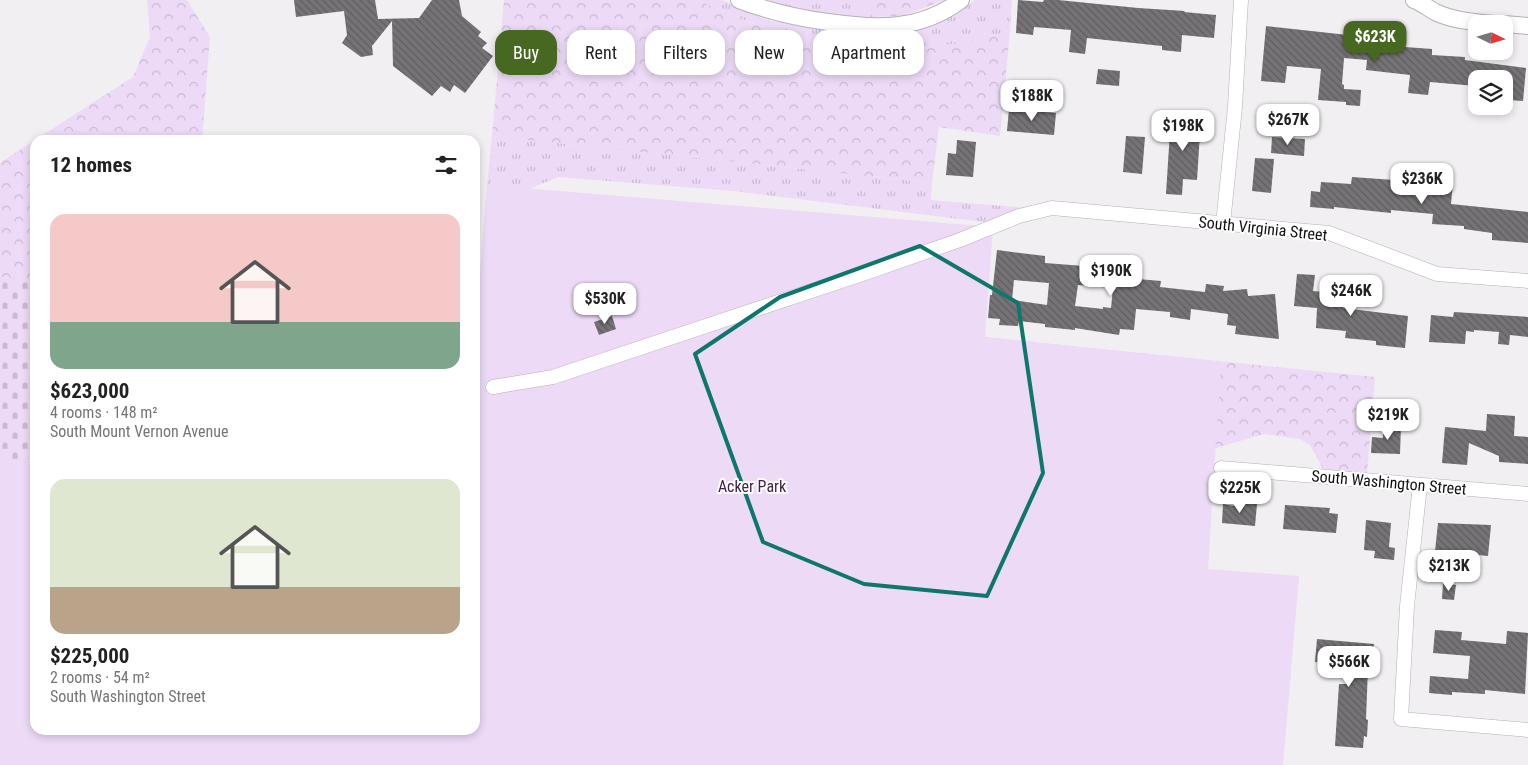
<!DOCTYPE html>
<meta charset="utf-8">
<style>
:root{--surface:#fff;--page:#f6f6f6;--text:#222;--muted:#767676;--accent:#466820}
body{margin:0;font-family:"Roboto Condensed",sans-serif;background:var(--page);color:var(--text);height:100vh;display:flex;flex-direction:column;font-size:19px;white-space:nowrap}
*{box-sizing:border-box;margin:0}
p{font-size:16px;color:var(--muted)}
.icon{flex:none;width:28px;height:28px;fill:none;stroke:currentColor;stroke-width:2;stroke-linecap:round;stroke-linejoin:round}
.map{position:relative;flex:1;overflow:hidden}
.drawer{position:absolute;left:30px;top:135px;width:450px;height:600px;display:flex;flex-direction:column;background:var(--surface);border-radius:15px;box-shadow:0 2px 8px #0003}
.drawer>*{flex:none}
.hud{position:absolute;left:495px;top:30px;width:475px;height:45px;display:flex;gap:10px}
.needle{width:32px;rotate:95deg}
.controls{position:absolute;left:1468px;top:15px;display:grid;gap:10px}
.controls a{display:grid;place-items:center;width:45px;height:45px;border-radius:10px;background:var(--surface);box-shadow:0 2px 8px #0003;font-size:25px}
.price{position:absolute;translate:-50% -42px;padding:0 11px;border-radius:10px;background:#fff;color:#222;font-size:16px;line-height:32px;filter:drop-shadow(0 1px 2px #0008)}
.price::after{content:'';position:absolute;left:50%;top:30px;width:15px;height:11px;margin-left:-8px;background:inherit;clip-path:polygon(0 0,100% 0,50% 100%)}
.price.selected{background:var(--accent);color:#fff}
ul{padding:0;list-style:none}
li{display:grid;align-content:center;gap:10px;height:265px;padding:0 20px}
li span{display:grid;place-items:center;height:155px;border-radius:15px;color:#555}
li>.icon{margin-inline-start:auto}
span .icon{width:90px;height:90px;fill:#fffc;stroke-width:1}
li b{font-size:21px}
h2{display:flex;justify-content:space-between;align-items:center;height:60px;padding:0 20px;font-size:21px}
.chip{padding:0 18px;border-radius:15px;background:var(--surface);box-shadow:0 2px 8px #0003;font-size:18px;line-height:45px}
.chip.selected{background:var(--accent);color:#fff}
.map>svg:first-child{display:block}
.grass{fill:url(#grass-tufts)}
.forest{fill:url(#forest-crowns)}
.cemetery{fill:url(#cemetery-stones)}
.park{fill:#ecdaf7}
.building{fill:url(#building-back-hatch);fill-rule:evenodd}
.lines{fill:none;stroke-linecap:round;stroke-linejoin:round}
.minor-casing{stroke:#b3b1b4;stroke-width:15}
.tertiary-casing{stroke:#b3b1b4;stroke-width:18}
.minor{stroke:#fff;stroke-width:14}
.tertiary{stroke:#fff;stroke-width:16}
.marked{fill:none;stroke:#0f766e;stroke-width:4;stroke-linejoin:round}
.labels{text-anchor:middle;stroke-width:4;stroke-linejoin:round;paint-order:stroke}
.street-label{font-size:16px;fill:#111112;stroke:#fff}
.park-label{font-size:16px;fill:#3e224d;stroke:#fff}
</style>
<div class="map">
<svg width="1528" height="765" viewBox="0 0 1528 765">
<defs>
<pattern id="grass-tufts" width="24" height="20" patternUnits="userSpaceOnUse" patternTransform="scale(1.25)"><rect width="24" height="20" fill="#ecdaf7"/><path d="M3 7l-1-3M5 7V3M7 7l1-3M15 17l-1-3M17 17v-4M19 17l1-3" fill="none" stroke="#c9bad3"/></pattern>
<pattern id="forest-crowns" width="20" height="18" patternUnits="userSpaceOnUse" patternTransform="scale(1.25)"><rect width="20" height="18" fill="#ecdaf7"/><path d="M2 6a3 3 0 1 1 6 0M12 15a3 3 0 1 1 6 0" fill="none" stroke="#c9bad3"/></pattern>
<pattern id="cemetery-stones" width="16" height="16" patternUnits="userSpaceOnUse" patternTransform="scale(1.25)"><rect width="16" height="16" fill="#ecdaf7"/><path d="M2 7V4a2 2 0 0 1 4 0v3zM10 15v-3a2 2 0 0 1 4 0v3z" fill="#c9bad3"/></pattern>
<pattern id="building-back-hatch" width="6" height="6" patternUnits="userSpaceOnUse" patternTransform="scale(1.25)"><rect width="6" height="6" fill="#757376"/><path d="M-1 5l2 2M0 0l6 6M5-1l2 2" fill="none" stroke="#5f5d5f"/></pattern>
</defs>
<rect width="100%" height="100%" fill="#f1eff2"/>
<g class="grass">
<polygon points="697,0 722,0 770,21 863,35 908,35 955,15 975,0 1012,0 1010,31 963,43 899,50 821,42 765,29"/>
<path d="M 767,0 L 866,0 L 871,17 C 836,15 800,12 767,0 Z"/>
<polygon points="492,136 932,183 931,200 1028,208 992,223 734,191 558,177 529,189 487,185"/>
</g>
<g class="forest">
<polygon points="147,0 187,0 210,37 202,140 35,140 133,77 150,37"/>
<polygon points="504,0 697,0 765,29 821,42 899,50 963,43 1010,31 1000,136 939,127 932,183 492,136"/>
<polygon points="866,0 945,0 902,16 871,17"/>
<polygon points="35,140 35,281 0,277 0,163"/>
<polygon points="985,337 1375,377 1367,474 1323,469 1310,445 1300,439 1264,434 1216,448"/>
</g>
<polygon class="cemetery" points="0,277 35,281 35,464 0,461"/>
<polygon class="park" points="487,185 993,227 985,337 1221,362 1208,569 1299,576 1283,765 0,765 0,461 35,464 35,730 475,730 475,331"/>
<g class="building">
<polygon points="294,0 375,0 378,19 419,18 432,0 459,0 462,16 481,32 478,36 487,43 482,48 493,56 465,93 454,85 450,92 441,86 432,96 393,66 392,21 372,46 373,55 361,57 342,43 347,35 344,11 296,17"/>
<polygon points="1018,0 1043,2 1044,0 1058,0 1138,8 1185,11 1184,12 1216,15 1214,38 1182,35 1181,52 1162,50 1162,46 1087,38 1085,54 1069,52 1071,30 1034,27 1033,35 1016,33"/>
<polygon points="1266,26 1357,36 1357,34 1406,37 1405,47 1432,49 1432,55 1465,57 1465,60 1526,68 1523,101 1508,100 1508,94 1504,94 1504,79 1476,79 1476,86 1430,82 1428,95 1408,93 1410,75 1366,70 1367,60 1344,58 1342,84 1344,85 1344,89 1361,90 1360,106 1346,105 1346,102 1318,100 1321,69 1287,66 1285,83 1261,81"/>
<polygon points="1098,69 1120,71 1119,86 1096,84"/>
<polygon points="1009,109 1056,113 1054,135 1007,131"/>
<polygon points="1171,115 1201,118 1197,180 1183,179 1182,195 1166,194"/>
<polygon points="1126,136 1145,137 1142,174 1123,172"/>
<polygon points="1272,137 1305,139 1304,156 1271,153"/>
<polygon points="957,140 976,142 973,177 946,175 948,153 956,154"/>
<polygon points="1255,158 1274,159 1271,193 1252,191"/>
<polygon points="1352,177 1436,183 1436,181 1453,183 1451,204 1528,212 1528,243 1492,240 1492,233 1464,229 1464,226 1432,224 1433,214 1391,210 1391,213 1334,207 1334,209 1310,207 1311,191 1320,192 1321,182 1351,184"/>
<path d="M 997,250 L 1045,256 L 1045,263 L 1084,266 L 1085,258 L 1133,261 L 1132,266 L 1140,266 L 1138,279 L 1161,281 L 1160,287 L 1205,292 L 1206,284 L 1224,286 L 1223,291 L 1247,289 L 1248,296 L 1275,294 L 1279,339 L 1235,334 L 1236,326 L 1227,325 L 1228,314 L 1191,309 L 1190,320 L 1170,317 L 1170,312 L 1136,309 L 1134,330 L 1120,329 L 1119,335 L 1075,328 L 1075,330 L 1045,327 L 1045,324 L 1019,321 L 1018,326 L 999,325 L 1000,319 L 988,318 L 990,295 L 992,295 ZM 1014,280 L 1049,283 L 1047,305 L 1012,300 ZM 1078,285 L 1113,288 L 1111,308 L 1103,307 L 1103,309 L 1075,306 Z"/>
<polygon points="1297,274 1315,275 1313,291 1336,293 1335,305 1343,306 1343,308 1408,316 1405,348 1376,345 1376,341 1345,338 1346,331 1316,328 1317,308 1294,306"/>
<polygon points="1454,312 1528,317 1528,337 1510,335 1509,345 1498,344 1499,332 1474,330 1474,332 1466,331 1465,344 1429,342 1431,315 1453,317"/>
<polygon points="612,316 616,329 599,335 594,322"/>
<polygon points="1487,414 1515,416 1514,436 1528,437 1528,464 1499,462 1499,456 1469,443 1467,465 1442,463 1445,427 1486,431"/>
<polygon points="1383,424 1401,425 1400,454 1371,453 1372,437 1383,438"/>
<polygon points="1235,500 1248,501 1248,503 1257,504 1255,526 1222,523 1223,504 1234,506"/>
<polygon points="1285,505 1330,508 1329,513 1338,514 1336,533 1283,529"/>
<polygon points="1366,520 1391,523 1389,547 1395,548 1394,560 1374,558 1375,551 1364,550"/>
<polygon points="1438,523 1491,525 1488,556 1435,551"/>
<polygon points="1443,583 1456,585 1454,600 1442,599"/>
<polygon points="1435,630 1462,632 1461,640 1506,644 1507,631 1528,633 1525,694 1485,690 1485,694 1452,692 1452,695 1429,693 1430,676 1468,679 1470,656 1433,653"/>
<polygon points="1317,639 1374,644 1372,656 1370,656 1368,668 1366,719 1368,720 1367,737 1364,736 1363,748 1335,746 1339,684 1347,684 1348,665 1315,662"/>
</g>
<g class="lines">
<g class="minor-casing">
<g id="minor">
<polyline points="1223,224 1235,107 1241,0"/>
<polyline points="493,387 553,377 868,272 960,240 1019,216 1052,208 1329,233 1437,274 1528,281"/>
<polyline points="1221,468 1528,494"/>
<polyline points="1420,485 1407,606 1401,719 1528,730"/>
</g>
</g>
<g class="tertiary-casing">
<g id="tertiary">
<path d="M 739,0 C 768,11 797,18 828,22 C 876,29 921,31 961,0"/>
<path d="M 1414,0 C 1422,3 1428,8 1435,12 C 1454,21 1474,22 1495,24"/>
<polyline points="1504,24 1528,26"/>
</g>
</g>
<use href="#minor" class="minor"/>
<use href="#tertiary" class="tertiary"/>
</g>
<path class="marked" d="M 920,246 L 1018,303 L 1043,473 L 987,596 L 864,584 L 763,542 L 695,354 L 780,297 Z"/>
<g class="labels">
<g class="street-label">
<text transform="translate(1263 228) rotate(6)" y="6">South Virginia Street</text>
<text transform="translate(1389 482) rotate(5)" y="6">South Washington Street</text>
</g>
<g class="park-label">
<text x="752" y="492">Acker Park</text>
</g>
</g>
</svg>
<div class="controls">
<a><svg class="needle" viewBox="-14 -14 28 28"><path d="M0-13l5 13h-10z" fill="#e53935"/><path d="M0 13l5-13h-10z" fill="#767676"/></svg></a>
<a><svg class="icon" aria-label="layers" viewBox="0 0 24 24"><path d="M12 4l9 5-9 5-9-5zM3 14l9 5 9-5"/></svg></a>
</div>
<b class="price selected" style="left:1375px;top:63px">$623K</b>
<b class="price" style="left:1032px;top:122px">$188K</b>
<b class="price" style="left:1288px;top:146px">$267K</b>
<b class="price" style="left:1183px;top:152px">$198K</b>
<b class="price" style="left:1422px;top:205px">$236K</b>
<b class="price" style="left:1111px;top:297px">$190K</b>
<b class="price" style="left:1351px;top:317px">$246K</b>
<b class="price" style="left:605px;top:325px">$530K</b>
<b class="price" style="left:1388px;top:441px">$219K</b>
<b class="price" style="left:1240px;top:514px">$225K</b>
<b class="price" style="left:1449px;top:592px">$213K</b>
<b class="price" style="left:1349px;top:688px">$566K</b>
<div class="hud">
<a class="chip selected">Buy</a>
<a class="chip">Rent</a>
<a class="chip">Filters</a>
<a class="chip">New</a>
<a class="chip">Apartment</a>
</div>
<section class="drawer">
<h2>12 homes<svg class="icon" aria-label="filters" viewBox="0 0 24 24"><path d="M4 7h16M4 17h16"/><circle cx="9" cy="7" r="2"/><circle cx="15" cy="17" r="2"/></svg></h2>
<ul>
<li><span style="background:linear-gradient(#f6c9c9 70%,#7fa58c 0)"><svg class="icon" aria-label="home" viewBox="0 0 24 24"><path d="M3 11l9-7 9 7M6 9v11h12V9"/></svg></span><div><b>$623,000</b><p>4 rooms · 148 m²</p><p>South Mount Vernon Avenue</p></div></li>
<li><span style="background:linear-gradient(#dfe7d0 70%,#b9a48a 0)"><svg class="icon" aria-label="home" viewBox="0 0 24 24"><path d="M3 11l9-7 9 7M6 9v11h12V9"/></svg></span><div><b>$225,000</b><p>2 rooms · 54 m²</p><p>South Washington Street</p></div></li>
</ul>
</section>
</div>
